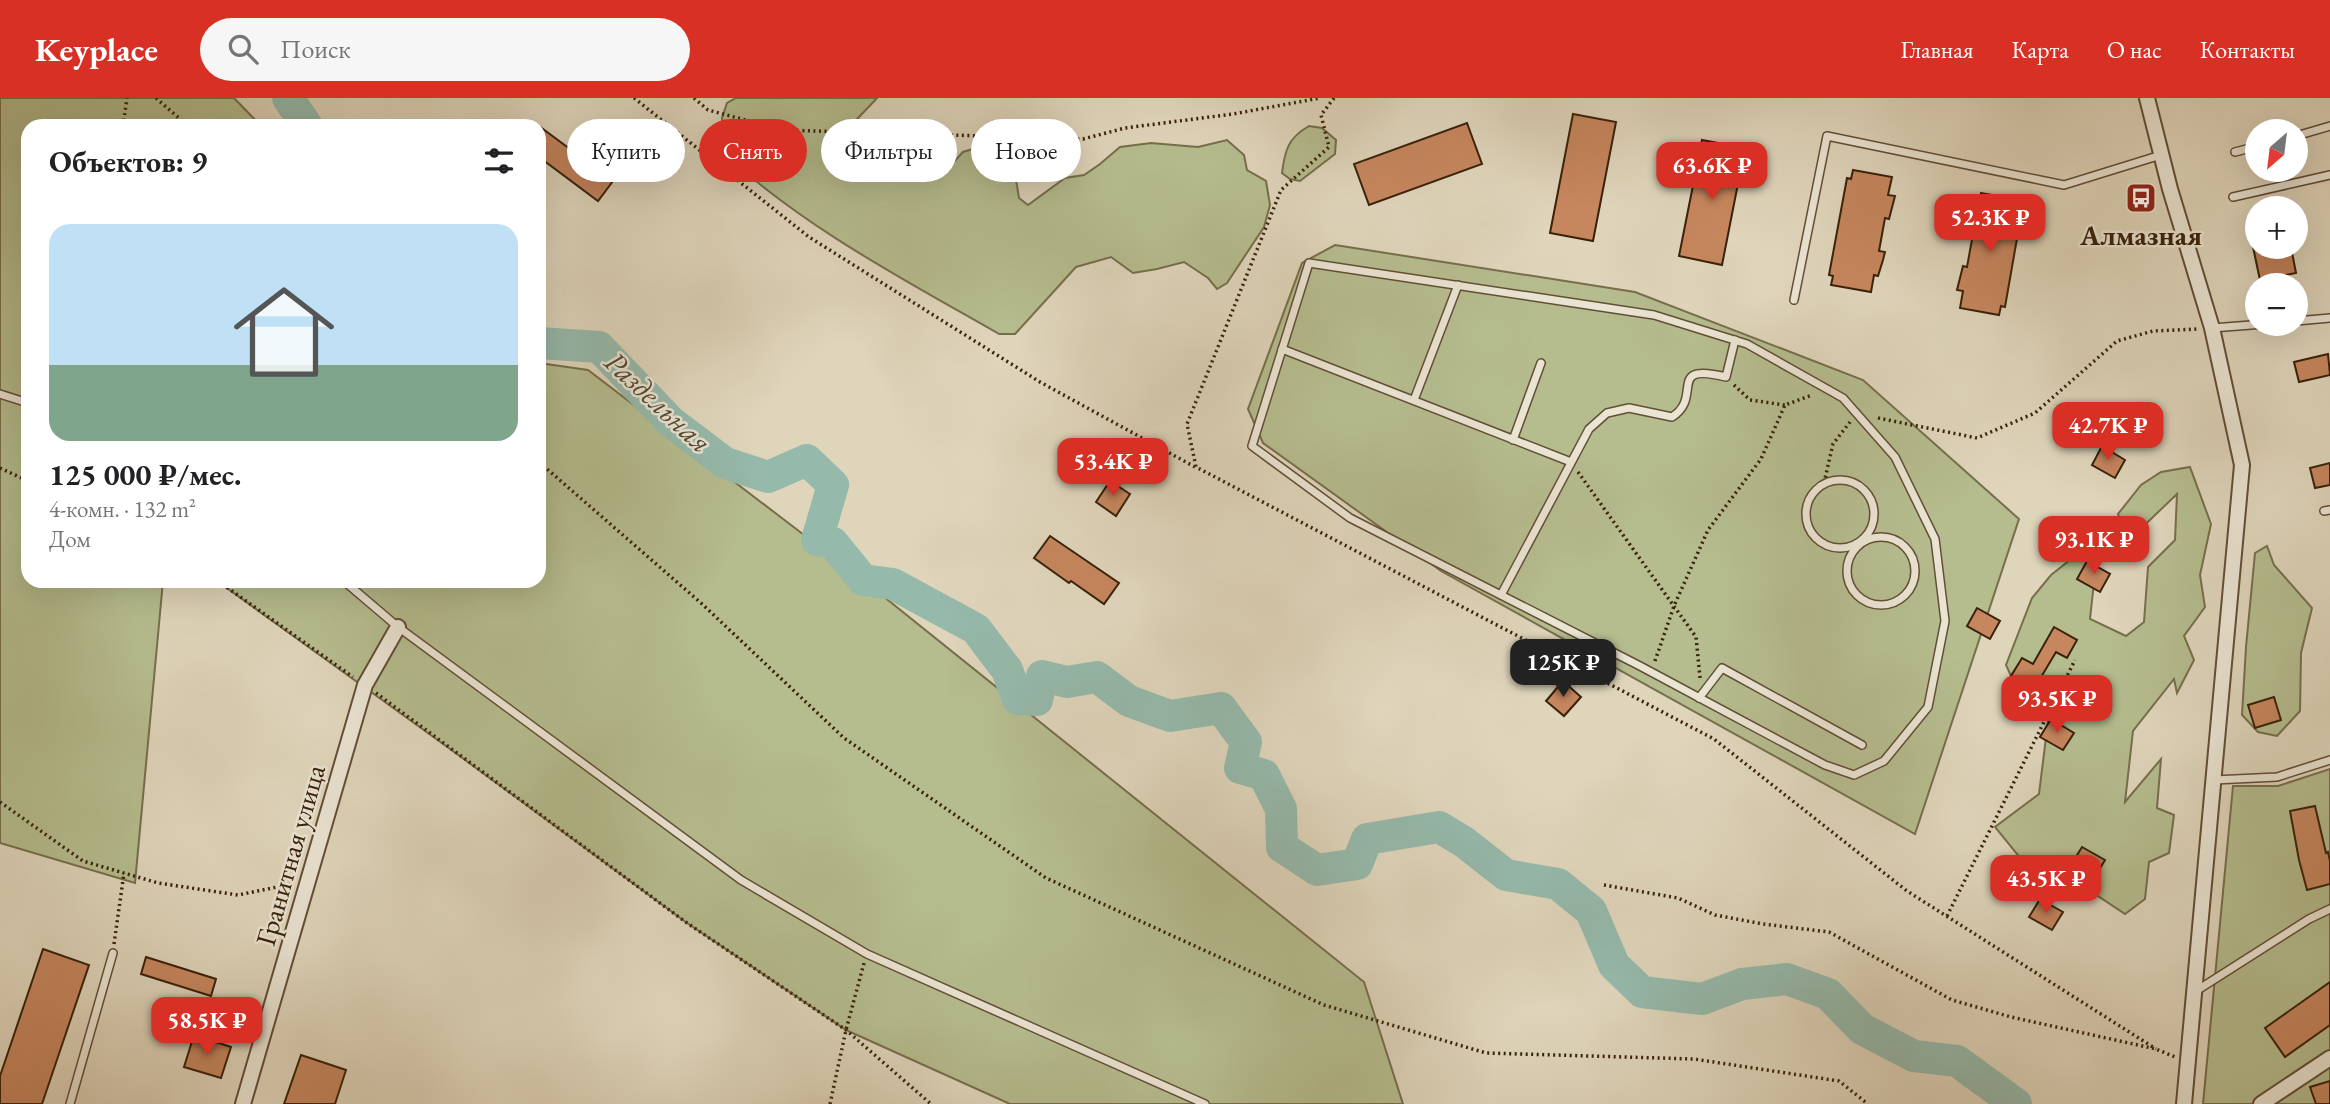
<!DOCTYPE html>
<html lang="ru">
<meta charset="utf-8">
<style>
:root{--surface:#fff;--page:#f6f6f6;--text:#202124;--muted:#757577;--accent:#d93025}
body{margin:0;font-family:"EB Garamond",serif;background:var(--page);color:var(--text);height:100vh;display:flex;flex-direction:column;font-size:26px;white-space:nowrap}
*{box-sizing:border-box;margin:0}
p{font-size:23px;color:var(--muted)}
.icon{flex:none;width:38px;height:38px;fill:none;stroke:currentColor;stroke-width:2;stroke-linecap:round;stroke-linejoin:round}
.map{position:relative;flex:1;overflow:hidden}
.drawer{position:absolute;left:21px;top:21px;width:525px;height:469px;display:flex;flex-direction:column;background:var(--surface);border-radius:21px;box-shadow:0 7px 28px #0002}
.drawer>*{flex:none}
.top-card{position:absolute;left:567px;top:21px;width:665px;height:63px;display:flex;gap:14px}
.needle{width:46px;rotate:208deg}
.buttons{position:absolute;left:2245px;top:21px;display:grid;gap:14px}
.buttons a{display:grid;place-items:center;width:63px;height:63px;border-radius:50%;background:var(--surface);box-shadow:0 7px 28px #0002;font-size:35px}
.price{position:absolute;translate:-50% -60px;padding:0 16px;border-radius:14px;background:var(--accent);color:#fff;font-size:23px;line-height:46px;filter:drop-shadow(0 2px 4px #0008)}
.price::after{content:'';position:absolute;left:50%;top:42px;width:21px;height:16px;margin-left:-10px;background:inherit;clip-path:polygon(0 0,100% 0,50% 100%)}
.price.current{background:#222;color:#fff}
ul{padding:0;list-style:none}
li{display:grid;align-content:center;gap:14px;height:371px;padding:0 28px}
li span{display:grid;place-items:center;height:217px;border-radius:21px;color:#555}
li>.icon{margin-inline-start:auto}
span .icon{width:126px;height:126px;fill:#fffc;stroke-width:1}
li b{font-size:30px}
h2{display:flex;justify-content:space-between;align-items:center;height:84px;padding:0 28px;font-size:30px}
.chip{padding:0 24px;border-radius:32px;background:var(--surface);box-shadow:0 7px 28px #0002;font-size:24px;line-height:63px}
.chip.current{background:var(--accent);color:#fff}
header{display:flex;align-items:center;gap:42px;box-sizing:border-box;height:98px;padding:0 35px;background:var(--accent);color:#fff}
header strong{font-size:33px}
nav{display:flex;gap:38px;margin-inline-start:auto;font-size:24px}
.search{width:490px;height:63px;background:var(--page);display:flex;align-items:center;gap:18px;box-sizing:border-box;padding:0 24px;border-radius:38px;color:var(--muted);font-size:26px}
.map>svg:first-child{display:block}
.green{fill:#b5bc8e;stroke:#766e4c;stroke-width:2}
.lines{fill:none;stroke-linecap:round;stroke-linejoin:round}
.river{stroke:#95b9ab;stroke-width:32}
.building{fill:#c6865e;stroke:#38210a;stroke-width:2}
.service-casing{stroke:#624e36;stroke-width:10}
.minor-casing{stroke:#624e36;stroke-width:18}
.path{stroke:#38210a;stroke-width:3.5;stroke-dasharray:2 3.5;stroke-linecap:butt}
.service{stroke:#eae4d3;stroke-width:7}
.minor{stroke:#eae4d3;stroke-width:14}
.labels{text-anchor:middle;stroke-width:5;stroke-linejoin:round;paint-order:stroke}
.poi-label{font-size:28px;font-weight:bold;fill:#38210a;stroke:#eae4d3}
.street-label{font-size:28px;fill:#38210a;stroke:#eae4d3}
.water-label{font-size:30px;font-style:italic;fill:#4f4732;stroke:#eae4d3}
</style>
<header>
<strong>Keyplace</strong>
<div class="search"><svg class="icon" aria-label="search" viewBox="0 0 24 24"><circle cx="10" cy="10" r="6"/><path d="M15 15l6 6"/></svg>Поиск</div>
<nav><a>Главная</a><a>Карта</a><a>О нас</a><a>Контакты</a></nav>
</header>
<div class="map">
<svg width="2330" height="1006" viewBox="0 0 2330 1006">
<rect width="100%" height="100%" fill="#dfd5bb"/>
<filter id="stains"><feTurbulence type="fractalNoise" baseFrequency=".00286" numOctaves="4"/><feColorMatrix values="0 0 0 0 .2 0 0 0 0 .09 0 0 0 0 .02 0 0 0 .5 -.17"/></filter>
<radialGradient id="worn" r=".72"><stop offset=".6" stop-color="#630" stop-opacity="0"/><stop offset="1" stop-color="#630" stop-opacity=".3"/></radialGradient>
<g class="green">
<polygon points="0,0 234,0 261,28 28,28 28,483 163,483 135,785 0,745"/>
<path d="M 736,0 L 877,0 C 853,27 816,52 865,76 L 888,69 L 914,49 L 929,45 L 944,55 L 952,66 L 963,54 L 986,47 C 1015,62 1014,70 1019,100 L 1028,107 L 1065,80 L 1084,77 L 1100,66 L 1120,49 L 1151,45 L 1198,49 L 1227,42 L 1244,57 L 1247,72 L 1266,83 L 1270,107 L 1264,129 L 1227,185 L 1217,191 L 1208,180 L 1184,164 L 1157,171 L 1133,175 L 1111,159 L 1076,169 L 1015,236 L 999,236 C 903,181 805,130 723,55 L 722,20 L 727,5 Z"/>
<path d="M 1309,28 L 1322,30 L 1336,42 L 1335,56 L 1300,83 L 1290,81 L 1282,75 C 1285,52 1288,40 1309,28 Z"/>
<polygon points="1335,147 1635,194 1863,282 2019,421 1915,736 1441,473 1263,345 1248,311 1302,165"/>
<polygon points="539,265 588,272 863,482 1364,884 1403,1006 1010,1006 846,932 687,825 446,648 217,483 539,483"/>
<polygon points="2190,369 2211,426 2200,477 2205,509 2184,538 2194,562 2177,595 2174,581 2133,633 2125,704 2161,661 2157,710 2174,717 2169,755 2149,764 2145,801 2125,816 2086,790 2088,782 2069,787 2021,761 1995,729 2039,696 2051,599 2016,589 2006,567 2032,500 2051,477 2099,439 2090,521 2126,538 2144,524 2148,469 2175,442 2177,396 2127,444 2118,416 2141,387 2161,374"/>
<polygon points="2267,448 2274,467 2312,510 2301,555 2300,613 2277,638 2258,634 2242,617 2246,549 2255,455"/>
<polygon points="2330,671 2330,1006 2203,1006 2233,688 2278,688"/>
</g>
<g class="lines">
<g class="river">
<polyline points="288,0 307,28"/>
<polyline points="539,245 599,249 671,324 725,365 768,379 807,362 833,387 817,442 833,445 863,482 893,486 976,531 1007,572 1018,601 1037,602 1042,578 1067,584 1097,579 1129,603 1170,618 1221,610 1246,644 1240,670 1264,677 1281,711 1282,749 1317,772 1357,766 1367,741 1439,729 1464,744 1506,777 1558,786 1591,813 1614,867 1642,894 1702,901 1742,886 1787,881 1828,896 1862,931 1914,958 1957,963 2016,1006"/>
</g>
</g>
<g class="building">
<polygon points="1573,16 1616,24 1593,143 1550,135"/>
<polygon points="1467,25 1482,66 1369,107 1354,66"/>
<polygon points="539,28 613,83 598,103 539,59"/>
<polygon points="1702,42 1745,50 1722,167 1679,158"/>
<polygon points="1853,72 1892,79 1888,97 1895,98 1889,121 1885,120 1879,153 1885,154 1883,162 1878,178 1874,177 1871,194 1831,187 1833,178 1829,177 1847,80 1851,81"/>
<polygon points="1981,95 2020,102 2019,111 2022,112 2005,209 2001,208 1999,217 1960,210 1963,193 1957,192 1963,168 1967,169 1973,136 1967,135 1970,119 1972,119 1973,112 1978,112"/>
<polygon points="2253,149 2291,149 2296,175 2260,182"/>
<polygon points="2328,256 2330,277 2299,284 2294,264"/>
<polygon points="2102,348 2125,362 2115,380 2092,367"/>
<polygon points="2330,365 2330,387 2315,390 2310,370"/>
<polygon points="1110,383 1130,396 1116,418 1096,404"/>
<polygon points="1050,438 1119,485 1104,506 1071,483 1069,485 1034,460"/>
<polygon points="2087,463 2110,476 2100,494 2077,481"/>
<polygon points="1977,510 2000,523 1990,541 1967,528"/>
<polygon points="2054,529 2077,542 2067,560 2056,554 2034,591 2011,578 2022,560 2033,566"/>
<polygon points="1563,583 1581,599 1564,618 1546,603"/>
<polygon points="2274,599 2281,622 2255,630 2248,607"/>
<polygon points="2051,621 2074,635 2063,652 2040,639"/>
<polygon points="2315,708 2326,755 2328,754 2330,763 2330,786 2307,792 2299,762 2290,713"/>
<polygon points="2082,749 2105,762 2094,780 2071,767"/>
<polygon points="2040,801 2063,814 2052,832 2029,819"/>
<polygon points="43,851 89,867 42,1006 0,1006 0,978"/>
<polygon points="146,859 216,881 211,898 141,876"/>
<polygon points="2330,884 2330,927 2285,959 2265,930"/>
<polygon points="194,937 231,949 221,980 184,969"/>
<polygon points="301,957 346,972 335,1006 284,1006"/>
<polygon points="2330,983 2330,1006 2316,1006 2310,989"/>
</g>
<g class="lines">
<g class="service-casing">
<g id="service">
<polyline points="2296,38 2330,28"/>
<polyline points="2235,54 2258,48"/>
<polyline points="2233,99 2330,77"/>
<polygon points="1309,165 1654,217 1747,246 1843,300 1895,359 1935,441 1945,523 1928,609 1884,663 1854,677 1825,667 1640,568 1350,420 1252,348"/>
<polyline points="1794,202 1827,38 2064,87 2161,57"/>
<polyline points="2296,223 2330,220"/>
<polyline points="2212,230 2264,226"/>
<polyline points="1282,251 1571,364"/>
<polyline points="0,296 28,305"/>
<polyline points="1414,302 1458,187"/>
<polyline points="1513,342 1541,265"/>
<circle cx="1840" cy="416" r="34"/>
<polyline points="2324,413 2330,412"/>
<circle cx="1881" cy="473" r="34"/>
<polyline points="344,483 398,529 741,782 867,856 1205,1006"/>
<path d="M 1501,497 L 1589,331 L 1607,315 L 1629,310 L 1672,319 C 1704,299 1665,264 1726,279 L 1735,242"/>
<polyline points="1699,600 1722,570 1862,647"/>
<polyline points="2214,682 2277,679 2330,662"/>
<polyline points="2196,893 2309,821 2330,811"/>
<polyline points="70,1006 113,855"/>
</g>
</g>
<g class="minor-casing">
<g id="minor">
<polyline points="2147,0 2170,91 2212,230 2242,367 2184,1006"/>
<polyline points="243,1006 365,587 398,529"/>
<polyline points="2261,1006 2330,960"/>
</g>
</g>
<g class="path">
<polyline points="156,0 188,28"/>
<polyline points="634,0 809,139 1040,284 1195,369"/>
<polyline points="694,0 708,12 783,32 1083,41 1125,30 1233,16 1320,0"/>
<polyline points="1334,0 1321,17 1329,49 1281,92 1187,326 1196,369 1714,641 1907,793 2156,951"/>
<polyline points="123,28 127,0"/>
<polyline points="1734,287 1750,302 1785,307"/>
<polyline points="1878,320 1977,340 2035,315 2117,243 2153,233 2199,231"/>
<polyline points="539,364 701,505 844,640 1046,780 1324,907 1486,955 1694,961 1839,983 1868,1006"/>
<polyline points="0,370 28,383"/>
<polyline points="1578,374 1696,539 1700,580"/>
<polyline points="1824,385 1833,346 1850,324"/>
<polyline points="218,483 353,579"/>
<polyline points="1655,563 1674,508 1708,432 1761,361 1785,307 1812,297"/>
<polyline points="376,595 687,825 846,932 931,1006"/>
<polyline points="0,704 83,763 158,785 238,797 292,786"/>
<polyline points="1604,787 1678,800 1715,817 1763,826 1829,834 1952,902 2011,919 2156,951 2175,959"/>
<polyline points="1947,818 2075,562"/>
<polyline points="114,846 124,775"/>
<polyline points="830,1006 846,932 864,865"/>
</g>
<use href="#service" class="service"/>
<use href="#minor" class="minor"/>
</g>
<defs>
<g id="bus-square" transform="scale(1.575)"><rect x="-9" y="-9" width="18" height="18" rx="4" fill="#8f2418" stroke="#eae4d3"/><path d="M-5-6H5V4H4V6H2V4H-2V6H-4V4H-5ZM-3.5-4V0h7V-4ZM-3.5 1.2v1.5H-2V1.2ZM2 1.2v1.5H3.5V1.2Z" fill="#fff"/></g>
</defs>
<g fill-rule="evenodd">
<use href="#bus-square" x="2141" y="100"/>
</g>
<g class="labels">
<g class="poi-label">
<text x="2141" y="147">Алмазная</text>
</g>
<g class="street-label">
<text transform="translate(290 757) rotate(-74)" y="10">Гранитная улица</text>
</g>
<g class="water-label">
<text transform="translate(658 304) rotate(43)" y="10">Раздельная</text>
</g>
</g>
<rect width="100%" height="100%" filter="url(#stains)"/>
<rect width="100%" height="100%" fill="url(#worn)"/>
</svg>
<div class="buttons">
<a><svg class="needle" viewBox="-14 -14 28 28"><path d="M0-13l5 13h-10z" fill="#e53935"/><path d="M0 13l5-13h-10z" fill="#757577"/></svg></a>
<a>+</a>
<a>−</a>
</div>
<b class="price" style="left:1712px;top:104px">63.6K ₽</b>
<b class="price" style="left:1990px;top:156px">52.3K ₽</b>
<b class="price" style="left:2108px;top:364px">42.7K ₽</b>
<b class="price" style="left:1113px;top:400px">53.4K ₽</b>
<b class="price" style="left:2094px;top:478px">93.1K ₽</b>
<b class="price current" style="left:1563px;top:601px">125K ₽</b>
<b class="price" style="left:2057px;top:637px">93.5K ₽</b>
<b class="price" style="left:2046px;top:817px">43.5K ₽</b>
<b class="price" style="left:207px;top:959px">58.5K ₽</b>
<div class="top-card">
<a class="chip">Купить</a>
<a class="chip current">Снять</a>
<a class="chip">Фильтры</a>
<a class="chip">Новое</a>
</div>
<section class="drawer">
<h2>Объектов: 9<svg class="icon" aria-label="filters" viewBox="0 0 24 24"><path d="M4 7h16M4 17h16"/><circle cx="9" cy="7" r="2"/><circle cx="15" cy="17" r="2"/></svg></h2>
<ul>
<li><span style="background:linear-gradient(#bfe0f5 65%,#7fa58c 0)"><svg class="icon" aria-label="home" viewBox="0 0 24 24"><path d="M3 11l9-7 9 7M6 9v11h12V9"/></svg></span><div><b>125 000 ₽/мес.</b><p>4-комн. · 132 m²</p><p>Дом</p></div></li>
</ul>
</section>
</div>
